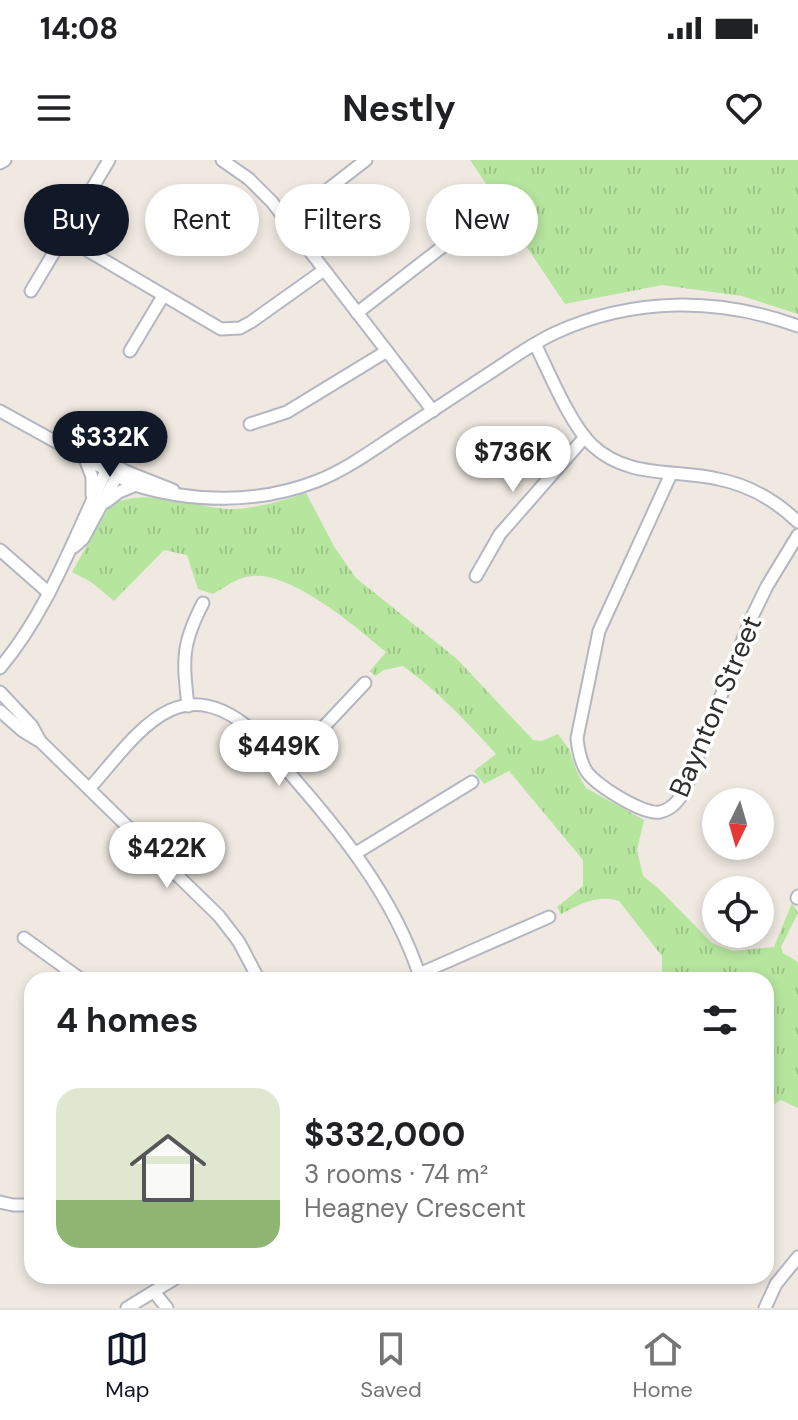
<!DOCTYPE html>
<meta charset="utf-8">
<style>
:root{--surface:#fff;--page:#f6f6f6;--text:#202124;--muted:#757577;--line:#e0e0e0;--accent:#111827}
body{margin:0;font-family:"DM Sans",sans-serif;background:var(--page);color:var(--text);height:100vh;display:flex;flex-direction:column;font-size:30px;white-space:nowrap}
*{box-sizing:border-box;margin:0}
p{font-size:26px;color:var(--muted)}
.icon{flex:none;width:44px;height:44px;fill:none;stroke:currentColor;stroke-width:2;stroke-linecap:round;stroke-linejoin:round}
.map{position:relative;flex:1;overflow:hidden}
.details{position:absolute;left:24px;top:812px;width:750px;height:312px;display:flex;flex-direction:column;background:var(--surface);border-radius:24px;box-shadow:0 4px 12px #0003}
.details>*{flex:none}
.top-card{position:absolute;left:24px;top:24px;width:750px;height:72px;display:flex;gap:16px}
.needle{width:52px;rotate:185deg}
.controls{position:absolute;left:702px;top:628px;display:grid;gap:16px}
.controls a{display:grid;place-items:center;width:72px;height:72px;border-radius:50%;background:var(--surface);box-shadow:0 4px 12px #0003;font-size:40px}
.price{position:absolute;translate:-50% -68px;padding:0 18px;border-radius:28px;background:#fff;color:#222;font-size:26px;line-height:52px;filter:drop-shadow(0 2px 4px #0008)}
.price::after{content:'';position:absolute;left:50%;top:48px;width:24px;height:18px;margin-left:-12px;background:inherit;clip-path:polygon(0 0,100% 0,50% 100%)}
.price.on{background:var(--accent);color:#fff}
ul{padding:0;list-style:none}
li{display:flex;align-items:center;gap:24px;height:200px;padding:0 32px}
li span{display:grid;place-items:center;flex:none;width:224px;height:160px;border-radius:24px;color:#555}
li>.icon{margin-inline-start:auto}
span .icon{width:96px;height:96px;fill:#fffc;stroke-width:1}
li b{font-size:34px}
h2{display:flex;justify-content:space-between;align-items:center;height:96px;padding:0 32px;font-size:34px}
.chip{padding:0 28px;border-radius:36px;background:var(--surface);box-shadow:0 4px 12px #0003;font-size:28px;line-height:72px}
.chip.on{background:var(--accent);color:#fff}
.status{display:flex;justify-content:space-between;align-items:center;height:56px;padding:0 40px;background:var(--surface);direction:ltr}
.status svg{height:22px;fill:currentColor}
header{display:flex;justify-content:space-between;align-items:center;height:104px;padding:0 32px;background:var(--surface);font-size:36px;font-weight:700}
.menu{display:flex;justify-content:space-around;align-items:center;height:112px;border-top:2px solid var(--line);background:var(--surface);font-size:22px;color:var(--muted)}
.menu a{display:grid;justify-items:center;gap:4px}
.menu .on{color:var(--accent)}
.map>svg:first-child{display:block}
.park{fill:url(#park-tufts)}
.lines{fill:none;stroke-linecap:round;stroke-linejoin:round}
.minor-casing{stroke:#b4b7c1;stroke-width:15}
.minor{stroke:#fff;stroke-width:11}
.labels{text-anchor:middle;stroke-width:7;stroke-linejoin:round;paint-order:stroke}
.street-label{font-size:28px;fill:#2e2e2e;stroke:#fff}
</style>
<div class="status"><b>14:08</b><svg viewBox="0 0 49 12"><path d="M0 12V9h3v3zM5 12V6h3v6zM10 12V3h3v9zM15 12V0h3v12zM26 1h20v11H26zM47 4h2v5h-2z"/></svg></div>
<header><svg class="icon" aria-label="menu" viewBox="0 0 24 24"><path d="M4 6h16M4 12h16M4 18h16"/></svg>Nestly<svg class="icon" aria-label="heart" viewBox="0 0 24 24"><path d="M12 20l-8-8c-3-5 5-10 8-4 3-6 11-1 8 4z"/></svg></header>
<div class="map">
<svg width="798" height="1148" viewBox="0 0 798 1148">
<defs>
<pattern id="park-tufts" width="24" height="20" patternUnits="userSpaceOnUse" patternTransform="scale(2)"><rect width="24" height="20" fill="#b6e59e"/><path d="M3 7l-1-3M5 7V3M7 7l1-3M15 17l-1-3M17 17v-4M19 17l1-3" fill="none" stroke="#9dc588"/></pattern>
</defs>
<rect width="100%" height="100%" fill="#efe9e1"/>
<g class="park">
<polygon points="470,0 798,0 798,154 742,136 662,125 565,144 508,59 456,77 491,31"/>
<path d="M 306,333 L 335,388 L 356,418 L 457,499 L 533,580 L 542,581 L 558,574 L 569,589 L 577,612 L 586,628 L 644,660 L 637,690 L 643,716 L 659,729 L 712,783 L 733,791 L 774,787 L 792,743 L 798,753 L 781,787 L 783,793 L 798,802 L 798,948 L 781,940 L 773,945 L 766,955 L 766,820 L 662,820 L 662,796 L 619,741 C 598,734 580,744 561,754 L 557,747 L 583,726 L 583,700 L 509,611 L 484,624 L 474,611 L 496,594 C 467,562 438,531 403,506 L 384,510 L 375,516 L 370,511 L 386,492 C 356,467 292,412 252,416 C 238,417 225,427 213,434 L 198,429 L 187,395 L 164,390 L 114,441 L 91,422 L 72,412 L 110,345 C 148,327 187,346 226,349 C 252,350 281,341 306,333 Z"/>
</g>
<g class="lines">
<g class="minor-casing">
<g id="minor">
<polyline points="222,0 249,19 272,42 433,251"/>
<polyline points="0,3 5,0"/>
<polyline points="287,61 366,0"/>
<polyline points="63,76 221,169 240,168 251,162 324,110"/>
<polyline points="31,131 109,0"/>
<polyline points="357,153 455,77"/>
<path d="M 535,184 C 549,212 570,264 592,285 C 628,319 674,309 718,319 C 749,325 775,340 798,362"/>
<polyline points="130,191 163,136"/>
<path d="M 0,251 L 132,324 C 190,343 259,344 317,321 C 343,311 367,294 391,278 C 421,258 452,238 482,218 C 506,203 529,185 555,173 C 633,137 718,137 798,166"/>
<polyline points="250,264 287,252 387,191"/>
<polyline points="68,285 82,289 125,311 173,330"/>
<polyline points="86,301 92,317 92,335"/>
<path d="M 671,314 L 599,471 L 577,578 C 578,589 580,599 585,609 C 593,624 643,655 660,652 C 672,649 677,642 684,632 L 750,461 L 767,426 L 798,375"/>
<polyline points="106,342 119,332 136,325"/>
<polyline points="74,387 83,379 120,310"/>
<polyline points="0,390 49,433"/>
<polyline points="476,416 500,374 585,277"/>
<path d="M 0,508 C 51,447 75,373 110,303"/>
<polyline points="0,532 32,566 40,581"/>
<path d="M 188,546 C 183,500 181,485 203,443"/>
<polyline points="0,551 23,571 41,582 219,756 239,782 259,820"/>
<polyline points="285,608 365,523"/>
<path d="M 89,629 C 137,575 178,505 254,572 C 319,648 390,721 421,820"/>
<polyline points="356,693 472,622"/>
<polyline points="797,738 798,736"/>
<polyline points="24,778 82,820"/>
<polyline points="419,814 549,757"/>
<polyline points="0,1042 13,1045 32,1045"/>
<polyline points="154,1132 167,1148"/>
<polyline points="127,1148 179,1116"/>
<polyline points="765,1148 776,1124 798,1097"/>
</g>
</g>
<use href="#minor" class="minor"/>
</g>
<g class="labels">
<g class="street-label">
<text transform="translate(715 546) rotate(-67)" y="10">Baynton Street</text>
</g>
</g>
</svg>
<div class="controls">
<a><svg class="needle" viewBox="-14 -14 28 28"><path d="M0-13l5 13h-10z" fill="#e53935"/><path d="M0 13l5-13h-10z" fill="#757577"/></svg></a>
<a><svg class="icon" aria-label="locate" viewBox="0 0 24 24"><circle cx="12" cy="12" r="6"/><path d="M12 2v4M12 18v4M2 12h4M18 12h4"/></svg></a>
</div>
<b class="price on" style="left:110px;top:319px">$332K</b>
<b class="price" style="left:513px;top:334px">$736K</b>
<b class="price" style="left:279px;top:628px">$449K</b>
<b class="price" style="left:167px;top:730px">$422K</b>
<div class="top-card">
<a class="chip on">Buy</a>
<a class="chip">Rent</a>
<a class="chip">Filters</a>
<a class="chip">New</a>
</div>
<section class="details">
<h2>4 homes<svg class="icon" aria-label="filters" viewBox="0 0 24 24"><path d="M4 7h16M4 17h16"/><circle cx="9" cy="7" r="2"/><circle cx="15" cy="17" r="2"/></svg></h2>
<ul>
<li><span style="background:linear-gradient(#dfe7d0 70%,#8fb573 0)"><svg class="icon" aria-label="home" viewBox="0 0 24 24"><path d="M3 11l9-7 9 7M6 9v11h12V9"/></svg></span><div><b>$332,000</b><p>3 rooms · 74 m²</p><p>Heagney Crescent</p></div></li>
</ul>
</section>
</div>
<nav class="menu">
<a class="on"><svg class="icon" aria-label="map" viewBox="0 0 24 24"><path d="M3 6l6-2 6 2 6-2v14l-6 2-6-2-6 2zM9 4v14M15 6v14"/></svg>Map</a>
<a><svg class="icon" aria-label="saved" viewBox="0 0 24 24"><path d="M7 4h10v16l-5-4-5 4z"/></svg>Saved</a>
<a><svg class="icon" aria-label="home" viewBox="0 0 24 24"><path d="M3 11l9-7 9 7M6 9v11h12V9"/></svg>Home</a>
</nav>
